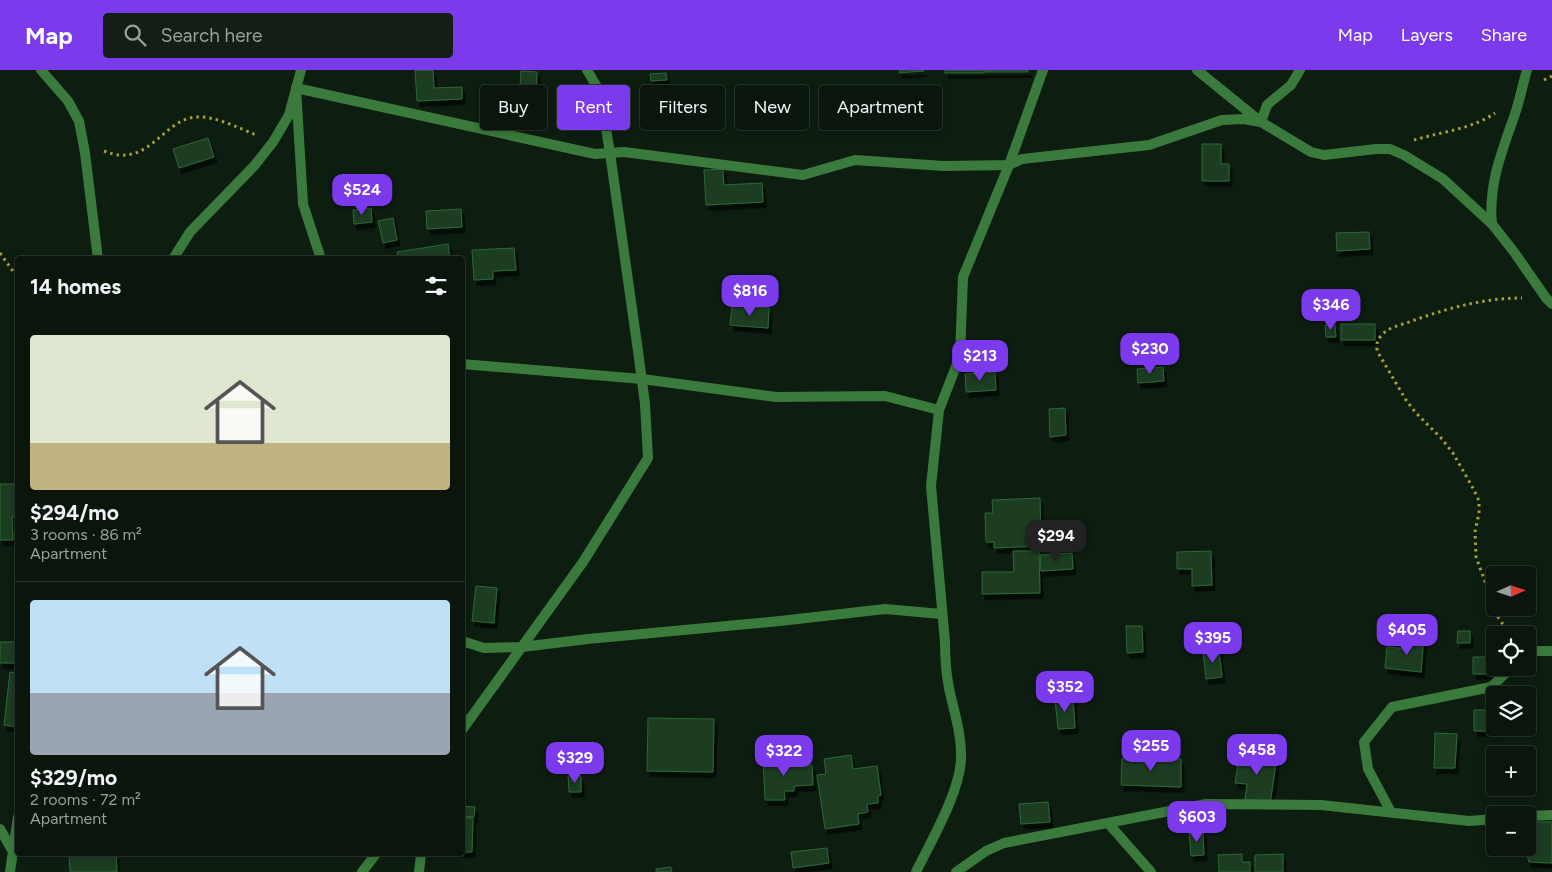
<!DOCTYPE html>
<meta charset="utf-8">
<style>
:root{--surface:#0a160c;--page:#131f15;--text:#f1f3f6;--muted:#999f9d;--line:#2a352d;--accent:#7c3aed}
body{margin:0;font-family:Figtree,sans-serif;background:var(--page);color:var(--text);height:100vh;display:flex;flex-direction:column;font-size:19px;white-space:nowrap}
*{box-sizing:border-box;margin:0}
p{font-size:16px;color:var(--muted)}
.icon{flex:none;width:28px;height:28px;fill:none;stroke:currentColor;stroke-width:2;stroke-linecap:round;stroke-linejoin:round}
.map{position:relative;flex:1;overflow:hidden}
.details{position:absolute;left:15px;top:186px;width:450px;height:600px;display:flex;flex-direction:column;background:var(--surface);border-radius:5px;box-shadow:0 2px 8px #0003,0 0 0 1px var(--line)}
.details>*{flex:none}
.guide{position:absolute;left:480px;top:15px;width:475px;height:45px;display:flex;gap:10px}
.needle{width:32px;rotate:87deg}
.controls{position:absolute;left:1486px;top:496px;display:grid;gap:10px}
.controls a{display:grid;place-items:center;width:50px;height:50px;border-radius:5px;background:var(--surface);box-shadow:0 2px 8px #0003,0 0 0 1px var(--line);font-size:25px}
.price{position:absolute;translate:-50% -42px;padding:0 11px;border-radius:10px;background:var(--accent);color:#fff;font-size:16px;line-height:32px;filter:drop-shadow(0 1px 2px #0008)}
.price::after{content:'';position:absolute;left:50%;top:30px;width:15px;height:11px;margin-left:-8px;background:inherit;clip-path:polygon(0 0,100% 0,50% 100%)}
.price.selected{background:#222;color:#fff}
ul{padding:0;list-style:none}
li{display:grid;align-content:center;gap:10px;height:265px;padding:0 15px}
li+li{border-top:1px solid var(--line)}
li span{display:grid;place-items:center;height:155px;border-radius:5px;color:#555}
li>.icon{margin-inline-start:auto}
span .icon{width:90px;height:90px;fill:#fffc;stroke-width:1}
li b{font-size:21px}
h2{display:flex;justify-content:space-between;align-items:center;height:60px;padding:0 15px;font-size:21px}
.tag{padding:0 18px;border-radius:5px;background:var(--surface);box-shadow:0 2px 8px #0003,0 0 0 1px var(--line);font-size:18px;line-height:45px}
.tag.selected{background:var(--accent);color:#fff}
header{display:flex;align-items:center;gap:30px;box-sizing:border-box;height:70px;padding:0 25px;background:var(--accent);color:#fff}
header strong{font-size:24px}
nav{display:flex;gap:28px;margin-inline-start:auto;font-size:18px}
.search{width:350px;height:45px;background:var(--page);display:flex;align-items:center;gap:12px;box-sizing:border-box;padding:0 18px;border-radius:5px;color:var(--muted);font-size:19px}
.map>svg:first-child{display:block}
.building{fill:#1a3d21;stroke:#2d6838;filter:url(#shadow)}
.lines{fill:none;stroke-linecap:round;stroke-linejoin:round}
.path{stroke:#a9a034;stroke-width:3;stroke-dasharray:2.5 4;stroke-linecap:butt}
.street{stroke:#3a7a3c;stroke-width:10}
</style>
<header>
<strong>Map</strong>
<div class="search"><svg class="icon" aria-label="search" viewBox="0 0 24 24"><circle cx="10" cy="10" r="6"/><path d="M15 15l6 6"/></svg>Search here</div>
<nav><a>Map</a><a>Layers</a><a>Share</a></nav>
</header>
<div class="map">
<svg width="1552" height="802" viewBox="0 0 1552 802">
<defs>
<filter id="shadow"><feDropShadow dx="3" dy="5.5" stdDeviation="0" flood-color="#0009"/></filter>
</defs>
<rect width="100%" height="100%" fill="#0d1d10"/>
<g class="building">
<polygon points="415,0 433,0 434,18 462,17 462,29 417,31"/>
<polygon points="900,0 924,0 924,1 899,3"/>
<rect x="945" y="0" width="39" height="3"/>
<rect x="985" y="0" width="43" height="2"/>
<polygon points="521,1 537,2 536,35 519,34"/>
<polygon points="666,3 667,10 651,11 650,4"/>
<polygon points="208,68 214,87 179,98 173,79"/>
<polygon points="1202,74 1221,74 1221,94 1229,94 1229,111 1202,111"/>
<polygon points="723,99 724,115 762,113 763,132 706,135 704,100"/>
<polygon points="371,138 372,152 354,154 353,140"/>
<polygon points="461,139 462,157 427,159 426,141"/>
<polygon points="393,148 397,170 383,173 378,151"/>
<polygon points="1369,162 1370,179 1337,181 1336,163"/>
<polygon points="448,174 450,189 398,189 397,182"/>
<polygon points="514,178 516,200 493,201 493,209 474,210 472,180"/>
<polygon points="732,236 769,238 768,258 730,255"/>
<rect x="1341" y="254" width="34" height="16"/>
<polygon points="1325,255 1335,255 1336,267 1326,267"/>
<polygon points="1163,297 1164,311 1138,313 1137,299"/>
<polygon points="995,302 996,320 966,322 965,304"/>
<polygon points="1065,338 1066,365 1050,367 1049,339"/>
<polygon points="0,414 18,414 18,447 12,447 13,470 0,470"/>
<polygon points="1040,428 1041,476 994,478 994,472 986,472 985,443 993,443 992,430"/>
<polygon points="1013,481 1039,481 1040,523 982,524 982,502 1014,502"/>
<polygon points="1211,481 1212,515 1192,516 1192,499 1177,499 1177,482"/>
<polygon points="1072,483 1073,499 1041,501 1040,485"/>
<polygon points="476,516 497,518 494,553 472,551"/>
<polygon points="1126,556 1142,556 1143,582 1127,583"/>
<polygon points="1458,561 1470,561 1470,573 1457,573"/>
<polygon points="1409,565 1424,566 1421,602 1385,598 1387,577 1408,579"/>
<rect x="0" y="572" width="18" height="21"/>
<polygon points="1488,579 1495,579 1495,598 1505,598 1505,604 1473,604 1473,587 1488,587"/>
<polygon points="1219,580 1222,607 1206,609 1203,582"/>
<polygon points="10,602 18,603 18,657 4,655"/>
<polygon points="1073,628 1075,658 1058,659 1055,629"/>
<polygon points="1474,640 1495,640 1495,658 1501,658 1501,661 1474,661"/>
<polygon points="648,648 714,649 713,702 647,701"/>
<polygon points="1435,663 1457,664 1455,698 1434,698"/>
<polygon points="1240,681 1277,687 1270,734 1245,729 1247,714 1235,713"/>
<polygon points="851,685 853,699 877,696 881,725 878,726 878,733 867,734 868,742 858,744 859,754 825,759 817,705 826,704 824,689"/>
<polygon points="763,686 784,686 784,692 792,692 793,695 812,695 813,715 794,716 794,721 784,721 785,730 765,730"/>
<polygon points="1122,688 1181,689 1181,717 1121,715"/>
<polygon points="568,706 581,706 581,722 569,722"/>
<polygon points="1048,732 1050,752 1021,754 1019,734"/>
<polygon points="463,736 475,737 474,747 462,746"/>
<polygon points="462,748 473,748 472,782 462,782"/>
<polygon points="1528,752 1552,752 1552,793 1529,792 1525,778 1528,778"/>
<polygon points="1203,760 1204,785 1191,786 1189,761"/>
<polygon points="827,778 829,793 793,798 791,782"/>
<polygon points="69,784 116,784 117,802 70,802"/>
<polygon points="1242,784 1242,792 1250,792 1250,802 1219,802 1218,785"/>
<polygon points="1283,784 1283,802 1255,802 1255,785"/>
<polygon points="671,797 672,802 656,802 656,799"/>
</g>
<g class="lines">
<g class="path">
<polyline points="1544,10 1552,6"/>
<path d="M 1414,70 C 1441,62 1472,59 1495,43"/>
<path d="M 104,81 C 149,100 163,48 197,47 C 215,46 239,58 256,65"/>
<polyline points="0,183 18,208"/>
<path d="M 1510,565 L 1498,547 L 1476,487 L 1475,462 L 1479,443 L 1479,431 L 1474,420 L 1453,383 L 1441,368 L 1416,343 L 1406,330 L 1377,281 C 1377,275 1376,271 1381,266 C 1388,257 1401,255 1412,251 C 1448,238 1484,228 1522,228"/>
</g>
<g class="street">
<polyline points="41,0 68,31 79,51 85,83 98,189"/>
<polyline points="1197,0 1261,52 1267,35 1291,15 1300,0"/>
<path d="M 1492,154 C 1488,113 1503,79 1516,41 C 1520,28 1523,14 1527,0"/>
<polyline points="173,189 190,162 255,95 273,72 289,45 301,0"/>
<polyline points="321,189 303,134 296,18 595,84 624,82 803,105 855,90 944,96 1009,95 1022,89 1149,75 1222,50 1243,49 1261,52 1311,82 1324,85 1376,79 1390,79 1404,85 1443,109 1492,154 1514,182 1546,228 1552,234"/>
<polyline points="462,294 642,309 776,327 885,326 939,340"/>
<polyline points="462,571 484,578 522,577 588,569 780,551 885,539 942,544"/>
<polyline points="1528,581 1552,581"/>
<polyline points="462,660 583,492 648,388 645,334 638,281 610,83 600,22 587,0"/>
<polyline points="1391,742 1368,699 1364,672 1392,637 1491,617 1511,598"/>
<polyline points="1528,746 1552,745"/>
<polyline points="1108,753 1151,802"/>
<polyline points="0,759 12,780"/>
<polyline points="10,802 18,747"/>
<polyline points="362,802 376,784"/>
<polyline points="419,802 421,784"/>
<path d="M 916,802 C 931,771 960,722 961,689 C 962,665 954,642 949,618 C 946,603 945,588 945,572 L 931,416 L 939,340 L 960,286 L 963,207 L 1009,95 L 1043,0"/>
<polyline points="956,802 986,781 1004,773 1206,734 1321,735 1469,751 1495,749"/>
</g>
</g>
</svg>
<div class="controls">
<a><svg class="needle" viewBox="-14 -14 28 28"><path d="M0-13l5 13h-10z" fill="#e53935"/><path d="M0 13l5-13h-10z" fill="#999f9d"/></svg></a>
<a><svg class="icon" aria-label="locate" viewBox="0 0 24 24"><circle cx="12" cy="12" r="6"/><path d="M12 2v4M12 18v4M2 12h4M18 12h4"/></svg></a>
<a><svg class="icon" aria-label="layers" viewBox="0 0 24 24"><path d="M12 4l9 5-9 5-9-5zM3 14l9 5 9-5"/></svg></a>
<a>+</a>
<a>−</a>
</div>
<b class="price" style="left:362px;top:146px">$524</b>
<b class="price" style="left:750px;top:247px">$816</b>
<b class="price" style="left:1331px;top:261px">$346</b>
<b class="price" style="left:1150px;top:305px">$230</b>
<b class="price" style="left:980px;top:312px">$213</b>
<b class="price selected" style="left:1056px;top:492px">$294</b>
<b class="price" style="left:1407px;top:586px">$405</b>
<b class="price" style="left:1213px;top:594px">$395</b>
<b class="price" style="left:1065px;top:643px">$352</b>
<b class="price" style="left:1151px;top:702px">$255</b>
<b class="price" style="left:1257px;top:706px">$458</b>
<b class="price" style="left:784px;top:707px">$322</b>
<b class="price" style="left:575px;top:714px">$329</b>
<b class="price" style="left:1197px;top:773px">$603</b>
<div class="guide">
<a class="tag">Buy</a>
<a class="tag selected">Rent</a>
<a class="tag">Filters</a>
<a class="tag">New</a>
<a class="tag">Apartment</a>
</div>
<section class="details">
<h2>14 homes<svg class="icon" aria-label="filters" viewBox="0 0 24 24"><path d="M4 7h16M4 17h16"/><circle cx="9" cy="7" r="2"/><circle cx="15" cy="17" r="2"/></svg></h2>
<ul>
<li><span style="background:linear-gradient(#dfe7d0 70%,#c2b280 0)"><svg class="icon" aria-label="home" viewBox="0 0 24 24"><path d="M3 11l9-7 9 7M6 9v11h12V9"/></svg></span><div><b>$294/mo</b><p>3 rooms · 86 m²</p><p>Apartment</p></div></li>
<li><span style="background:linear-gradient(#bfe0f5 60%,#9aa5b1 0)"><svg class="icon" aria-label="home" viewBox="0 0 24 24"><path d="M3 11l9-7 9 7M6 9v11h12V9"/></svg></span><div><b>$329/mo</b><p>2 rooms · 72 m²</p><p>Apartment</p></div></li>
</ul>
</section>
</div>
